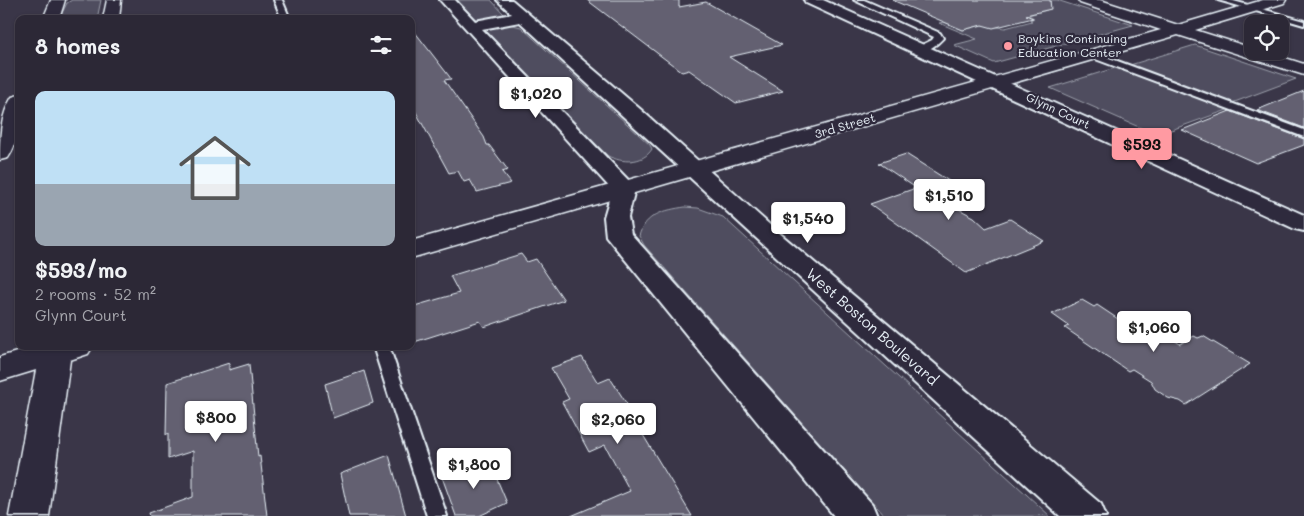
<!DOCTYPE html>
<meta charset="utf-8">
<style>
:root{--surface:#2c2836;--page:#34303e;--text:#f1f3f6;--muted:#a6a6ad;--line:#484451;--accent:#ff9aa2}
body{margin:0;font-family:Mali,sans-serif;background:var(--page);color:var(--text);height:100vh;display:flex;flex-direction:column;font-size:19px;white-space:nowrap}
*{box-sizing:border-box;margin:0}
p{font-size:16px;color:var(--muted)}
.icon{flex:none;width:28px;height:28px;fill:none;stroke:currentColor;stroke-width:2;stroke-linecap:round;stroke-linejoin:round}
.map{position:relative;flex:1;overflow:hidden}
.panel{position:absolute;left:15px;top:15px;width:400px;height:335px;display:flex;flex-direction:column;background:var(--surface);border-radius:10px;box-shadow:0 1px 4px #0004,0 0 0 1px var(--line)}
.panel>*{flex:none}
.tools{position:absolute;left:1244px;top:15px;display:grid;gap:10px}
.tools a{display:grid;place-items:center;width:45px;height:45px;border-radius:10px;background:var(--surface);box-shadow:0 1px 4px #0004,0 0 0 1px var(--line);font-size:25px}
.price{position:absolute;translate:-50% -42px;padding:0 11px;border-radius:5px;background:#fff;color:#222;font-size:16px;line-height:32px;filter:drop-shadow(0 1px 2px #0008)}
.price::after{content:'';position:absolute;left:50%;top:30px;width:15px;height:11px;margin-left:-8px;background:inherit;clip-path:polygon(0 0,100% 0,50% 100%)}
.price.current{background:var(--accent);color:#111}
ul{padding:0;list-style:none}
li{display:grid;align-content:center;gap:10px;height:265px;padding:0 20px}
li+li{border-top:1px solid var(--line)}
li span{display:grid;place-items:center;height:155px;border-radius:10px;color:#555}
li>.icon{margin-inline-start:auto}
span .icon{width:90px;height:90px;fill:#fffc;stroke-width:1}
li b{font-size:21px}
h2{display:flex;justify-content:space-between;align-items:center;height:60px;padding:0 20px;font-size:21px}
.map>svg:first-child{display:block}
.green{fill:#504e5f;stroke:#9ca0ac}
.building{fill:#636171;stroke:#e8f1f8}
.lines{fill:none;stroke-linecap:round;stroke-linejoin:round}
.service-casing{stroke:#e8f1f8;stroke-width:4}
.minor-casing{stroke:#e8f1f8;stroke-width:4}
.tertiary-casing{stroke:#e8f1f8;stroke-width:3}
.service{fill:#2f2a3d;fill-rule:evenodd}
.minor{fill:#2f2a3d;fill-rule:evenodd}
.tertiary{fill:#2f2a3d;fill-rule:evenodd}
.poi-dot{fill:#ff9aa2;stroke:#2f2a3d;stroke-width:2}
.labels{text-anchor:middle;stroke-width:4.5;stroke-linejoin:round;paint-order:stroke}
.far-poi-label{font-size:12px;fill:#e8f1f8;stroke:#2f2a3d;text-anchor:start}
.far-street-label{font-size:12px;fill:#e8f1f8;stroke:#2f2a3d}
.street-label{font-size:15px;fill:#e8f1f8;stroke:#2f2a3d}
</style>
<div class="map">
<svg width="1304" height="516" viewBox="0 0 1304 516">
<rect width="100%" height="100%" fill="#3a3648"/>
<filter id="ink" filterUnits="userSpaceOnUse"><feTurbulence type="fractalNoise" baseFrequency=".02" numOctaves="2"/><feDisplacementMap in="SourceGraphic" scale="10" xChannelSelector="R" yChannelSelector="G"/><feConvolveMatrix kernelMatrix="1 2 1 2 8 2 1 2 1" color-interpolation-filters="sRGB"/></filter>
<g filter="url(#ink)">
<g class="green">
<polygon points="72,0 101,0 97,19 59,19 67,3"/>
<path d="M 454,0 L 491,0 L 504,14 C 497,19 480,23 472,18 C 465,14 459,5 454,0 Z"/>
<polygon points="1051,0 1057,0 1133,25 994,63 954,45 977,39 939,23 944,22 963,30 982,25 1005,28 1032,21 1030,20 1034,18 1028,15 1047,10"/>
<path d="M 509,24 L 521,27 L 650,145 L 652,149 C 643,164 622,163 608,156 L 486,33 L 487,29 L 499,25 Z"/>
<polygon points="1195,45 1296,79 1232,103 1130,65"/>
<polygon points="1118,67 1230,109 1157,135 1050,88"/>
<path d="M 685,207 L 698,208 L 723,217 L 1050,516 L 885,516 L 644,245 L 639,236 C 645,214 665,210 685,207 Z"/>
</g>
<g class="building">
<polygon points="587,0 679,0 679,7 706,2 782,45 729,57 783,91 736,103 689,70 682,72"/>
<polygon points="892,0 1050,0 1051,9 1026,15 1033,18 993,28 982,25 963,30"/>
<polygon points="411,27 449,76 451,79 444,80 484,137 487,145 489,145 508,170 502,172 511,183 477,192 470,180 464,182 458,171 449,173 411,103"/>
<polygon points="1304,91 1304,128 1257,110"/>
<polygon points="1230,111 1304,139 1304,145 1256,163 1182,130"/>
<polygon points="906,154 952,183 926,192 974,217 986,228 1010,219 1044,241 966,273 870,204 916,188 879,163"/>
<polygon points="521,254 527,262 536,259 564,300 484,327 480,321 411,343 411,307 459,293 450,276"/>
<polygon points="1082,300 1094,307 1097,305 1151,341 1159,336 1171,338 1180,344 1194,336 1198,338 1203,336 1250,364 1186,405 1180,401 1168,398 1155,389 1151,381 1132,369 1128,371 1065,328 1069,326 1052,314"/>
<polygon points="582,357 598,383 610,378 643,429 640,430 692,516 571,516 630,491 605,445 589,452 562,402 569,399 551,368"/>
<polygon points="229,363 229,370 249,364 258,457 260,456 267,516 150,516 149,513 193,497 193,451 168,459 168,434 166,435 167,383"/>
<polygon points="364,371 373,403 333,418 325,384"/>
<polygon points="389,455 406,516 349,516 340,474"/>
<polygon points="488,458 507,503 479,516 456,516 442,477"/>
</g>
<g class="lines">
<g class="service-casing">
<g id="service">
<polygon points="274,0 282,0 290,19 282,19"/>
<path d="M 854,0 L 864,0 L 940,33 L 943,38 C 937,45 926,53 916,52 L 916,48 L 932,40 L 934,37 Z"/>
<polygon points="1218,0 1230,0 1304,21 1304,25"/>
<polygon points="1093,52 1304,130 1304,137 1090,57 1089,55"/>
<polygon points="373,346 389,346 447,516 427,516"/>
</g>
</g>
<g class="minor-casing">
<g id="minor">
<polygon points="440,0 455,0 475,21 512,14 497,0 512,0 640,109 771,226 1101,504 1106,516 1060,516 520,22 482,29 632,184 635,189 628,217 631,234 872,504 877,516 834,516 606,236 604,217 612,190"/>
<polygon points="804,0 823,0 1304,215 1304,231 1295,229 806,3"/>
</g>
</g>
<g class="tertiary-casing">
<g id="tertiary">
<polygon points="51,0 65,0 59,19 43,19"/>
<polygon points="107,0 121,0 119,19 103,19"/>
<polygon points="1078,0 1100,0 1178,25 1263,0 1286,0 1284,3 1195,30 1252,48 1252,51 1263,51 1304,64 1304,75 1178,35 411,258 411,241 1161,30 1080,3"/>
<path d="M 19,95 C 19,117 21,139 8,158 L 0,160 C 0,137 0,116 12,97 Z"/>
<polygon points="37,346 93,346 88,354 70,360 49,516 9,516 36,370 0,381 0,357"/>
</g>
</g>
<use href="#service" class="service"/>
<use href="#minor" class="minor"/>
<use href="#tertiary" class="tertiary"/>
</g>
</g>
<circle class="poi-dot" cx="1008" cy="46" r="5"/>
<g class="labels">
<g class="far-poi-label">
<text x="1018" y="43">Boykins Continuing<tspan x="1018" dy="14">Education Center</tspan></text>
</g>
<g class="far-street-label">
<text transform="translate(1058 111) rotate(25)" y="4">Glynn Court</text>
<text transform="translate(845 126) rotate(-16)" y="4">3rd Street</text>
</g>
<g class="street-label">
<text transform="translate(872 327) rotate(41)" y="5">West Boston Boulevard</text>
</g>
</g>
</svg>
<div class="tools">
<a><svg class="icon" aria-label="locate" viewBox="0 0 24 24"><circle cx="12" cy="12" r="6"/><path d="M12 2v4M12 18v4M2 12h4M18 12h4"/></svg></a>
</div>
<b class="price" style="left:536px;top:119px">$1,020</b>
<b class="price current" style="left:1142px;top:170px">$593</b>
<b class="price" style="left:949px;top:221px">$1,510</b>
<b class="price" style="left:808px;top:244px">$1,540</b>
<b class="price" style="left:1154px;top:353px">$1,060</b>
<b class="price" style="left:216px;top:443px">$800</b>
<b class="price" style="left:618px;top:445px">$2,060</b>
<b class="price" style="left:474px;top:490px">$1,800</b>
<section class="panel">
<h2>8 homes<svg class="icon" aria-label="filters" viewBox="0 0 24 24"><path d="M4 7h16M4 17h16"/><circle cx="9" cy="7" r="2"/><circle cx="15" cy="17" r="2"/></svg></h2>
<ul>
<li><span style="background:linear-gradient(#bfe0f5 60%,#9aa5b1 0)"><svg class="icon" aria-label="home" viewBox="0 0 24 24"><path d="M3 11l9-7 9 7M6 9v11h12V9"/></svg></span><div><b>$593/mo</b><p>2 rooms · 52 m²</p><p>Glynn Court</p></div></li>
</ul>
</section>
</div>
